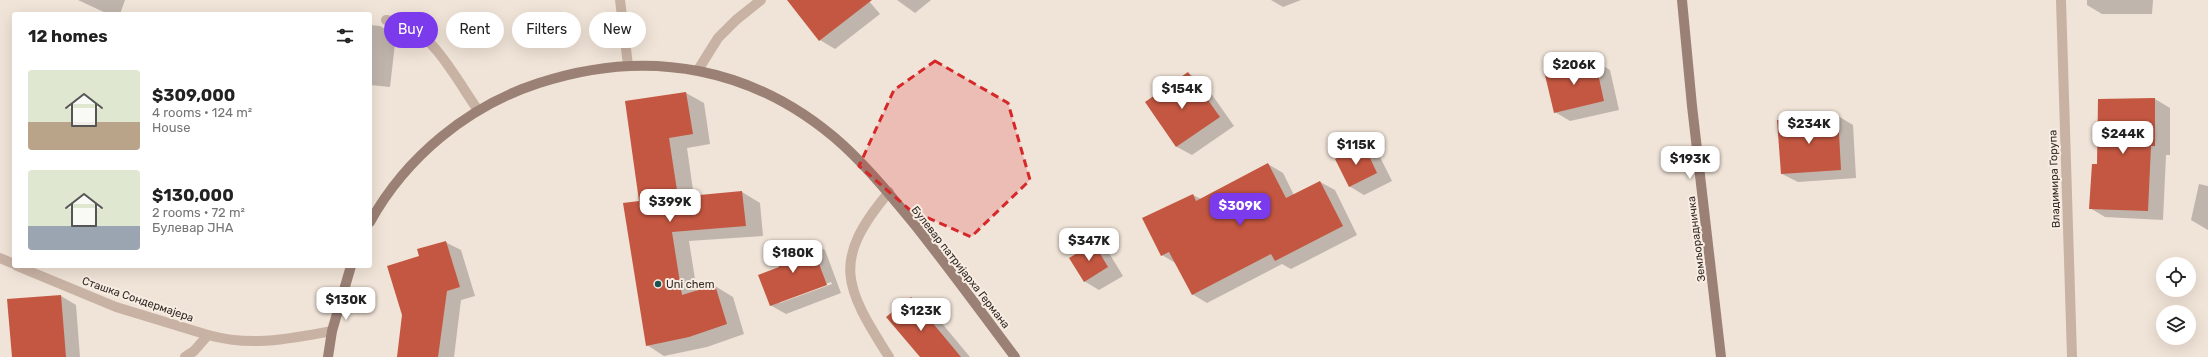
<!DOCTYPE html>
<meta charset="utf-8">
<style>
:root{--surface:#fff;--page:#f6f6f6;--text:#222;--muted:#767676;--accent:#7c3aed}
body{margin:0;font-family:Rubik,sans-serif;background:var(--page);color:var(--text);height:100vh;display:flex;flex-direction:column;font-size:15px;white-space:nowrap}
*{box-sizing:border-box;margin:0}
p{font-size:13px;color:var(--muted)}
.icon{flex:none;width:22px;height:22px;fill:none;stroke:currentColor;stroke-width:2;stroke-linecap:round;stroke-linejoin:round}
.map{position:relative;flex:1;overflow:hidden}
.side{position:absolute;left:12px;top:12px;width:360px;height:256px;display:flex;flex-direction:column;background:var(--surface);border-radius:4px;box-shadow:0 4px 16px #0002}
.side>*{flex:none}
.hud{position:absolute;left:384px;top:12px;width:380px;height:36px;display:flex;gap:8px}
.buttons{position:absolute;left:2156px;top:257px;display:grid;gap:8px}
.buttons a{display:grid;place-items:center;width:40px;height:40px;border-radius:50%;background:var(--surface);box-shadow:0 4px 16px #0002;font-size:20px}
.price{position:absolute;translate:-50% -34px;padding:0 9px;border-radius:8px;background:#fff;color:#222;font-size:13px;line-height:26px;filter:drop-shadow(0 1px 2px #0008)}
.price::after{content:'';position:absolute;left:50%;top:24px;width:12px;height:9px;margin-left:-6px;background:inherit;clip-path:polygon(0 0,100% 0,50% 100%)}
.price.on{background:var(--accent);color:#fff}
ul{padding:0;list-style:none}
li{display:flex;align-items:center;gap:12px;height:100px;padding:0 16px}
li span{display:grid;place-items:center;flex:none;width:112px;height:80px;border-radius:4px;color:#555}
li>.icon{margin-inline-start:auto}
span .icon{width:48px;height:48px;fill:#fffc;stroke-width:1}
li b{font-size:17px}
h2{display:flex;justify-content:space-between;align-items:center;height:48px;padding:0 16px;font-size:17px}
.tag{padding:0 14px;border-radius:18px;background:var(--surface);box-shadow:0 4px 16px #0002;font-size:14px;line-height:36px}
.tag.on{background:var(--accent);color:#fff}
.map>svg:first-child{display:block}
.shadow{fill:#0003;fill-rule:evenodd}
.building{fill:#c45741}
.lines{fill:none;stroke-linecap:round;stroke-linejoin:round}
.lane{stroke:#c8b2a4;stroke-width:10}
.street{stroke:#c8b2a4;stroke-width:10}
.secondary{stroke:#9b8075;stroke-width:10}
.marked{fill:#d62828;fill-opacity:0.2;stroke:#d62828;stroke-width:3;stroke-dasharray:8 5;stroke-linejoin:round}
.poi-dot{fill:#1c5453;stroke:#f8ede3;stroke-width:1.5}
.labels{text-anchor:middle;stroke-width:4;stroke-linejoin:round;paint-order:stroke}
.street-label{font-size:11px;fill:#332925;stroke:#f8ede3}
.poi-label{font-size:11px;fill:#332925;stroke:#f8ede3;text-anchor:start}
</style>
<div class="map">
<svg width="2208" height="357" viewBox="0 0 2208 357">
<rect width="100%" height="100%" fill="#f0e3d7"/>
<g class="shadow">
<polygon points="78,0 125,0 120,14 108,14"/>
<polygon points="794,0 868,0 880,14 835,49 820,40"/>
<polygon points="897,0 931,0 915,13"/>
<polygon points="1271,0 1301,0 1283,7"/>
<polygon points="2087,0 2153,0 2152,14 2102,14 2087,5"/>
<polygon points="370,25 380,26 396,35 390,87 370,85"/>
<polygon points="1595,61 1610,70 1619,110 1570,121 1555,112"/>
<polygon points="1188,73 1203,82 1234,126 1192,155 1177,147 1146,102"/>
<polygon points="686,93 704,103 710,144 687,148 694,197 742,192 760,203 763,236 689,241 697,292 715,286 733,297 744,334 707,347 664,356 647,345 640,202 626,102"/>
<polygon points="2155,99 2170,108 2170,155 2166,155 2163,220 2105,217 2090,208 2098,165 2099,100"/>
<polygon points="1838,116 1853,125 1856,178 1798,182 1782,174"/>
<polygon points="1364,146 1379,155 1392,181 1364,195 1349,186"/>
<polygon points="1268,164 1283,173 1294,195 1320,182 1335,190 1357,235 1291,269 1282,264 1207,303 1192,294 1177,264 1162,255 1193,195 1201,199"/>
<polygon points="2199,184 2208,186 2208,230 2191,220"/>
<path d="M 810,241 L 825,250 L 841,293 L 786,314 L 770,305 L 780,268 ZM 831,282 L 832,284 L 780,303 L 780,301 Z"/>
<polygon points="445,242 461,250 475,296 461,300 454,357 398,357 420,256"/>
<polygon points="1094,244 1109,253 1123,276 1099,290 1084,281"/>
<polygon points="61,296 76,305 80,357 13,357 8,300"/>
<polygon points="911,298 930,309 970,357 921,357"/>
</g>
<g class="building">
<polygon points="787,0 872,0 819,41"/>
<polygon points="1595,60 1604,101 1554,113 1544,71"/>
<polygon points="1188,72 1220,117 1176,147 1145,102"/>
<polygon points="686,92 693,134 669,138 678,197 742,191 746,226 672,232 682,295 715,285 727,324 689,337 646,346 623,203 639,201 625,101"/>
<polygon points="2155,98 2155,146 2151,146 2148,211 2089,209 2092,164 2097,164 2098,99"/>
<polygon points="1838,115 1841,170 1781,174 1777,120"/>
<polygon points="1364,145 1377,173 1349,187 1335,159"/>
<polygon points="1268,163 1286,198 1320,181 1343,226 1275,261 1271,254 1192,295 1169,252 1161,256 1142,218 1193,194 1196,201"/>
<polygon points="810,240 827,285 770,306 758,275 779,267 774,253"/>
<polygon points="446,241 460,287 447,291 438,357 397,357 402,315 387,266 419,256 417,249"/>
<polygon points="1094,243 1108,267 1084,282 1069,258"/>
<polygon points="61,295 66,357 12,357 7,299"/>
<polygon points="911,297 961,357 920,357 886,317"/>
</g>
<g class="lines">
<g class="lane">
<path d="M 386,20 C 392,21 398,22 404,24 C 434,35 460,85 478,110"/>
<polyline points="698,70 718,38 736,20 761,0"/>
<path d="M 889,192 C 831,261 844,286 889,357"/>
</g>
<g class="street">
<polyline points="620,0 628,65"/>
<polyline points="2061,0 2072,357"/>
<polyline points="0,258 14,264"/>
<polyline points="17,266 116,307 208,335"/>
<path d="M 185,357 L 194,351 L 208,335 C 252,347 287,339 332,331"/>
</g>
<g class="secondary">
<polyline points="1682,0 1692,106 1721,357"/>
<path d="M 370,222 C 406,157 468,106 539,83 C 649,47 756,67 843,145 C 870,170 892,197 915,225 C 949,268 982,313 1015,357"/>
<polyline points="328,357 332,331 351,266"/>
</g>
</g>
<path class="marked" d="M 935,61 L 1008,103 L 1030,180 L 971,237 L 910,210 L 859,166 L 894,90 Z"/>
<circle class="poi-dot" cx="658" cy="284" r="4"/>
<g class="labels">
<g class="street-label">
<text transform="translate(2054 179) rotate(-92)" y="4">Владимира Горупа</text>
<text transform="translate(1696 239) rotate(-97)" y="4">Земљорадничка</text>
<text transform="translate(961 267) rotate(52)" y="4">Булевар патријарха Германа</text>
<text transform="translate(138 299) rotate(19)" y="4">Сташка Сондермајера</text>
</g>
<g class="poi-label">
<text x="666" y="288">Uni chem</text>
</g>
</g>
</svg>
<div class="buttons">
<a><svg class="icon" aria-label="locate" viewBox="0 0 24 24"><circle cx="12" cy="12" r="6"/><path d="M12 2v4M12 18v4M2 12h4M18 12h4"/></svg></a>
<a><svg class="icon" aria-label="layers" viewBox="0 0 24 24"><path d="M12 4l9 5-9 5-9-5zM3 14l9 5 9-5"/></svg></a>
</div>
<b class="price" style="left:1574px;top:86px">$206K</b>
<b class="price" style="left:1182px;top:110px">$154K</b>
<b class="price" style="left:1809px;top:145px">$234K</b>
<b class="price" style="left:2123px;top:155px">$244K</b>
<b class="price" style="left:1356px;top:166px">$115K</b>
<b class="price" style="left:1690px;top:180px">$193K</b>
<b class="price" style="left:670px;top:223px">$399K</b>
<b class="price on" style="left:1240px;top:227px">$309K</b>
<b class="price" style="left:1089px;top:262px">$347K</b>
<b class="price" style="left:793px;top:274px">$180K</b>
<b class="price" style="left:346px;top:321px">$130K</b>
<b class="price" style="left:921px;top:332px">$123K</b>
<div class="hud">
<a class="tag on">Buy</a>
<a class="tag">Rent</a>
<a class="tag">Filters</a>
<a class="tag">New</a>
</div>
<section class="side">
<h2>12 homes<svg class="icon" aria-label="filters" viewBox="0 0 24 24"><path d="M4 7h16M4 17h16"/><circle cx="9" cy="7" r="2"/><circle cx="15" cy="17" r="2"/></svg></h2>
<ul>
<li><span style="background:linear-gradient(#dfe7d0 65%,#b9a48a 0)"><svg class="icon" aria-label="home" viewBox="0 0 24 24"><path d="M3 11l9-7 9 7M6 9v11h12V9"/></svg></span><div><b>$309,000</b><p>4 rooms · 124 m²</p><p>House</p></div></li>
<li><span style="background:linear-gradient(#dfe7d0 70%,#9aa5b1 0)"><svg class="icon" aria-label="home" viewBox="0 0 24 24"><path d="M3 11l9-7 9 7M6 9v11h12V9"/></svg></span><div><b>$130,000</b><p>2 rooms · 72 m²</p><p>Булевар ЈНА</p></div></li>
</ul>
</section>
</div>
